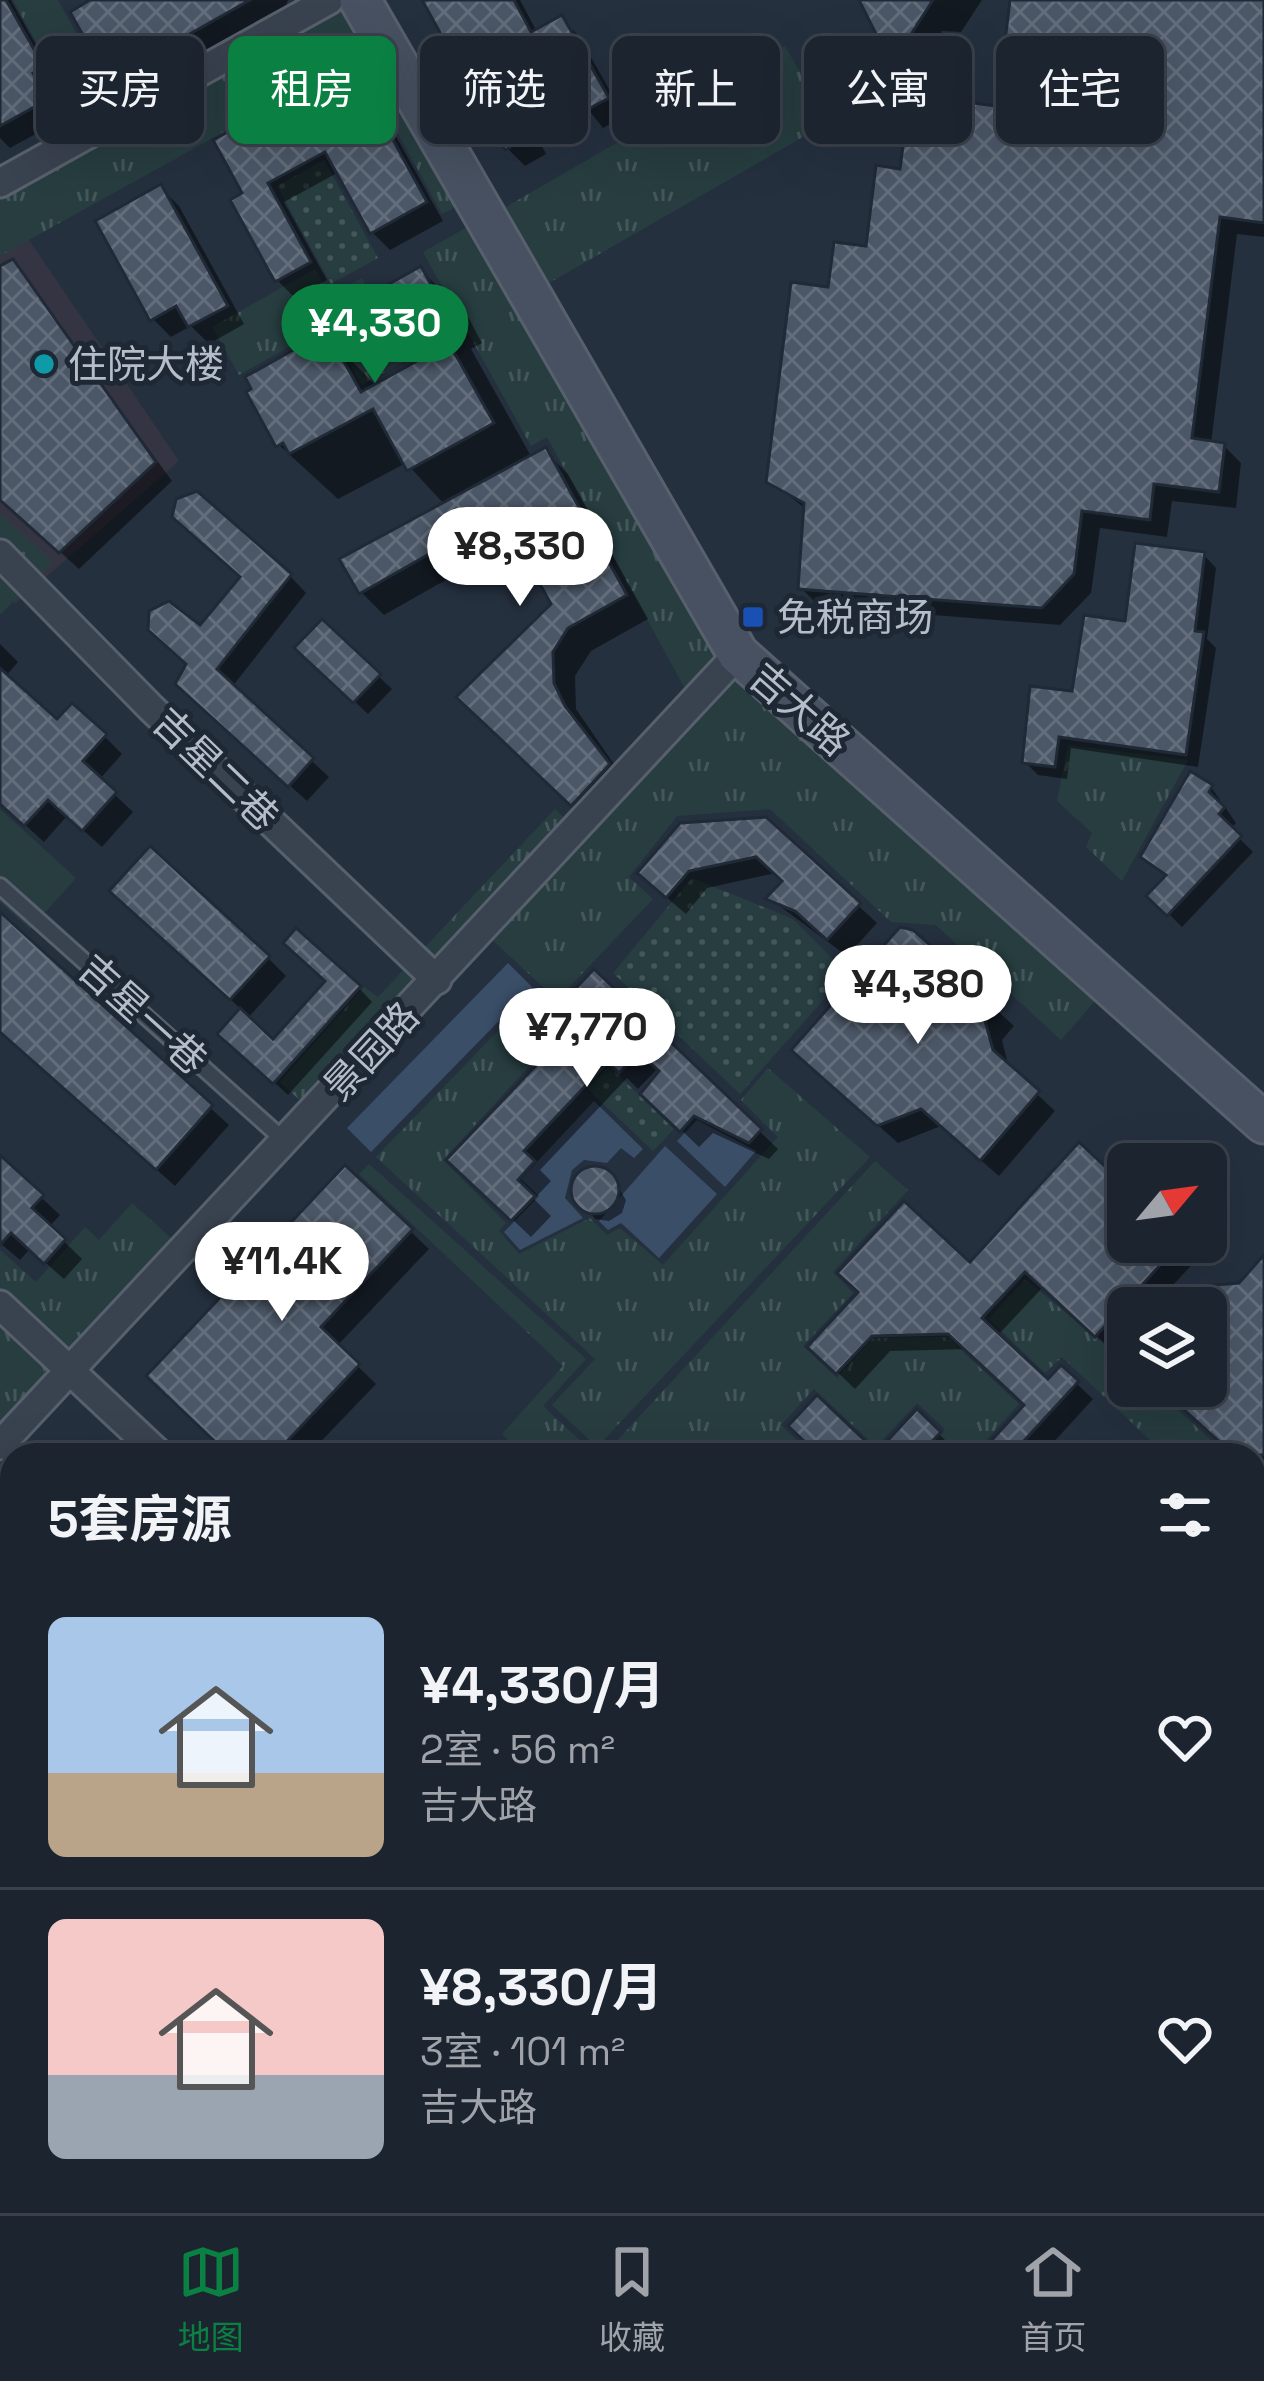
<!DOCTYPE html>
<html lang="zh">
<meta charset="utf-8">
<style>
:root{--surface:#1c242f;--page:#29303b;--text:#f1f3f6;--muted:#a0a4aa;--line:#3a414b;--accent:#0b8043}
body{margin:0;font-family:"Space Grotesk","Noto Sans SC",sans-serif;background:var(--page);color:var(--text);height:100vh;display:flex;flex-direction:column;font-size:45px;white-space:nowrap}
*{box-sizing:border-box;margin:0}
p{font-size:39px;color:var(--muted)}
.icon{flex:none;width:66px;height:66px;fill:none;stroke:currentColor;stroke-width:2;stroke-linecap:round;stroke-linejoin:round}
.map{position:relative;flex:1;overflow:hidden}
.sheet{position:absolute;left:0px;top:1443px;width:1266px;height:771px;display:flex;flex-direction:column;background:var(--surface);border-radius:36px 36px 0 0;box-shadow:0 12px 48px #0002,0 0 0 3px var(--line)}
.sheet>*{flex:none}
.guide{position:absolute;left:36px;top:36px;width:1194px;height:108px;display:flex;gap:24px}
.needle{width:78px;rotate:61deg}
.tools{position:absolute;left:1107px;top:1143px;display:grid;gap:24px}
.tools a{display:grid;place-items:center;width:120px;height:120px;border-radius:18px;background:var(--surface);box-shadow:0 12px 48px #0002,0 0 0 3px var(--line);font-size:60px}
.price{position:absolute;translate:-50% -102px;padding:0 27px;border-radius:42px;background:#fff;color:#222;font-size:39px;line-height:78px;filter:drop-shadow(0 3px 6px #0008)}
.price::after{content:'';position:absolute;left:50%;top:72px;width:36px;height:27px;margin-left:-18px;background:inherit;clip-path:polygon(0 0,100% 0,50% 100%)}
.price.selected{background:var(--accent);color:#fff}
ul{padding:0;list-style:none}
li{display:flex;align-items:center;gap:36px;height:300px;padding:0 48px}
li+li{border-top:3px solid var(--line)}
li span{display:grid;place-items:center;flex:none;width:336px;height:240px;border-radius:18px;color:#555}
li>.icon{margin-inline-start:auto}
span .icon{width:144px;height:144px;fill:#fffc;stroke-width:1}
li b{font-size:51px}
h2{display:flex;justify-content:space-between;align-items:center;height:144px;padding:0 48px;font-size:51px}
.chip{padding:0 42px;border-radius:18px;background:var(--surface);box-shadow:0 12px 48px #0002,0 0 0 3px var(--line);font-size:42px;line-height:108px}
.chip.selected{background:var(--accent);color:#fff}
.tabs{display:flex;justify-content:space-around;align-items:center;height:168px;border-top:3px solid var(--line);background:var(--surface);font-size:33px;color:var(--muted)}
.tabs a{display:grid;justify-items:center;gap:6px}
.tabs .selected{color:var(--accent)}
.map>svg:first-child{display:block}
.medical{fill:#353443}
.grass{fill:url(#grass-tufts)}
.park{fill:url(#park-dots)}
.pitch{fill:#273d40}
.water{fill:#3a4e68}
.shadow{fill:#0007}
.building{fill:url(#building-cross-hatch);stroke:#202936;stroke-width:3}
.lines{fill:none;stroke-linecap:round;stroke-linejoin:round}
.lane-casing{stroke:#57606c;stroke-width:20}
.street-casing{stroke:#57606c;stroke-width:33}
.secondary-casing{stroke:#57606c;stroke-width:45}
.primary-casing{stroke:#424b58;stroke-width:51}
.lane{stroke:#39424f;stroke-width:14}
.street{stroke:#39424f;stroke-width:27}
.secondary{stroke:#475161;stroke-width:39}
.primary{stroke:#57616e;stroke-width:45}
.culture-dot{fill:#0f9aa8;stroke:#1e2734;stroke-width:4.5}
.transit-dot{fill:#1a4fb4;stroke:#1e2734;stroke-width:4.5}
.labels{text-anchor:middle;stroke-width:10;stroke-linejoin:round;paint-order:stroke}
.poi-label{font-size:39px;fill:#b5bdc9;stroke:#1e2734;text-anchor:start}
.street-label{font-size:39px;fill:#b5bdc9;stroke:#1e2734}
</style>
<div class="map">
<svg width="1264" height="2213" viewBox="0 0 1264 2213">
<defs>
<pattern id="grass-tufts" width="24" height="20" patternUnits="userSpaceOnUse" patternTransform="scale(3)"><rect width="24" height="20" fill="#273d40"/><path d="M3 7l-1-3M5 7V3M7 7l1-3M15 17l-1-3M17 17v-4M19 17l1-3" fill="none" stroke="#44575a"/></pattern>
<pattern id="park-dots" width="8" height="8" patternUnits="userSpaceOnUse" patternTransform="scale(3)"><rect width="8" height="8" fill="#273d40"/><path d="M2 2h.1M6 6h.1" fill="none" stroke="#44575a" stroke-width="1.8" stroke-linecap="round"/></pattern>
<pattern id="building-cross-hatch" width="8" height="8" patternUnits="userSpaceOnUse" patternTransform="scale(3)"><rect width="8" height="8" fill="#4b5767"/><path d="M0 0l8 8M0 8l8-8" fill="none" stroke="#636d7b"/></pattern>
</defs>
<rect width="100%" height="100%" fill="#25303f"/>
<polygon class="medical" points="0,197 179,461 15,604 0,588"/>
<g class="grass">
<polygon points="13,0 58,0 116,105 81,124"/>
<polygon points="348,0 467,201 442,214 357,58 0,256 0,191"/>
<polygon points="785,46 829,122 549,283 506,207"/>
<polygon points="478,221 728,654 688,694 547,437 531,446 423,252"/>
<polygon points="315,269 330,295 362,278 407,360 362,385 328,325 239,375 212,327"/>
<polygon points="0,513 53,562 1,614 0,613"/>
<polygon points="738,665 1106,988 1061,1040 936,925 891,922 770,809 677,816 629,877 653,899 557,1000 488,936"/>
<polygon points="1068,745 1188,760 1122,881 1086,847 1092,833 1057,801"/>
<polygon points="555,809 572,826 309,1109 280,1082 364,987 378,997"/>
<polygon points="521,1007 554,1039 443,1160 506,1223 499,1231 519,1254 590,1218 607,1235 620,1228 663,1265 778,1137 741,1100 768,1068 870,1157 597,1447 552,1405 595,1359 376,1157"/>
<polygon points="875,1161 908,1190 833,1272 853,1293 803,1346 837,1378 873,1338 947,1337 1019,1404 973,1455 922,1455 945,1429 917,1403 876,1447 814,1389 781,1425 812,1455 604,1455"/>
<polygon points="369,1164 586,1359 543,1406 596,1455 525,1455 502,1434 563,1366 359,1174"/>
<polygon points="132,1203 178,1244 68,1361 0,1297 0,1250 36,1282 85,1227 99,1240"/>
<polygon points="1025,1279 1128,1364 1128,1386 1152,1386 1227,1455 1166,1455 1062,1357 1045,1373 989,1319"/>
<polygon points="0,1315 54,1364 0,1423"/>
<polygon points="1256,1942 1264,1948 1264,2056 1254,2067"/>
</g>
<g class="park">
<polygon points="324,160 378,258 331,284 277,186"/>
<polygon points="692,878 793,919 847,973 740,1094 613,973"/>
<polygon points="609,1066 674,1129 653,1151 587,1088"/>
<polygon points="1264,2079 1264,2201 1254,2192 1254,2091"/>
</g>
<polygon class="pitch" points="0,809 76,878 30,929 0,902"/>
<g class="water">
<polygon points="508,963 532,987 371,1152 347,1128"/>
<polygon points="594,1101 643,1149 634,1158 621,1148 607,1163 584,1160 572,1170 565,1198 583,1218 520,1250 504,1232 539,1196 521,1179"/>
<polygon points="697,1120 756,1151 725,1187 677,1141"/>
<polygon points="665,1146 717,1194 659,1258 621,1223 608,1230 599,1221"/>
</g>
<g class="shadow">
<polygon points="0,0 11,0 59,86 48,92 63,119 10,148 0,138"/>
<polygon points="96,0 288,0 285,8 128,96 110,78"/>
<polygon points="425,0 520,0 537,32 561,19 579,36 624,116 603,128 577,95 529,121 546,154 525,166 507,148"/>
<polygon points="862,0 982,0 961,32 942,31 926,56 900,57 882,38"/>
<polygon points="1013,0 1264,0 1264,237 1237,234 1211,444 1223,445 1241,463 1236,508 1172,501 1167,537 1100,528 1091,593 1060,625 819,606 801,588 807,510 769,480 831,290 868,250 903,172 999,110"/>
<polygon points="319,85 344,116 370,102 387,120 443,221 390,250 372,232 339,172 284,202 327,280 295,298 277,280 246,194"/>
<polygon points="161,188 179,206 244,324 209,344 191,326 171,337 153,319"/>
<polygon points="12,262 172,481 79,569 0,497 0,270"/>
<polygon points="421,270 468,317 482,343 471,349 532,458 545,451 568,474 648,619 591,651 575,676 576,709 631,789 596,827 483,719 555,605 518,539 384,615 361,592 445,505 406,463 338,499 279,445 326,334 377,387 419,364"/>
<polygon points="1204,555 1216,568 1207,639 1216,648 1198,767 1071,748 1067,779 1038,775 1025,762 1075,694"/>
<polygon points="290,576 306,593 232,687 329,777 307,801 196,701 201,629"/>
<polygon points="322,623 392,689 368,714 298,648"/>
<polygon points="0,644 18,662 5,677 57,724 105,737 122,754 99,780 133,812 102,847 67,816 44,842 0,802"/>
<polygon points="1211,787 1236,823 1230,829 1253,852 1182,927 1151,896 1168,878 1144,856"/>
<polygon points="765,820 877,923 847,956 770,899 786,882 776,873 707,888 686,914 659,891"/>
<polygon points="131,909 268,958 286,976 247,1019 273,1043 359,988 372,1002 288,1095 221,1033 242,1010"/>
<polygon points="0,916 229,1125 175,1186 0,1030"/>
<polygon points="912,932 1014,1026 1002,1040 1009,1068 1055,1111 999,1176 941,1126 898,1143 813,1068"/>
<polygon points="594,973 778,1149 769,1159 713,1133 699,1147 644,1094 668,1064 665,1061 638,1089 627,1078 540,1170 551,1181 534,1199 551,1216 531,1237 450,1160 565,1039"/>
<polygon points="0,1159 60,1215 49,1227 82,1259 64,1279 30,1249 20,1260 0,1243"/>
<polygon points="345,1169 429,1249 337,1346 376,1384 308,1455 232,1455"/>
<polygon points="592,1169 611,1176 626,1200 622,1213 609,1221 595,1219 574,1191 581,1174"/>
<polygon points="1128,1192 1128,1242 1183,1242 1198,1258 1152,1308 1128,1308 1128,1335 1113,1351 1043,1287 997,1336 1048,1384 1061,1369 1093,1399 1042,1455 982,1455 1028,1405 968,1349 890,1351 855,1389 811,1347"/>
<polygon points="1264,1259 1264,1480 1254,1471 1254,1455 1236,1455 1161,1386 1206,1386 1206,1308 1186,1308 1240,1286"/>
<polygon points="918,1413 957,1452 954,1455 879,1455"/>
<polygon points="12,1500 12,1521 2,1511"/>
<polygon points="1264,1626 1264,1683 1259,1689 1254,1684 1254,1635"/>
<polygon points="0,1632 12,1643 12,1796 0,1785"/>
<polygon points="0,1877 12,1889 12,1907 3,1917 12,1926 12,1959 0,1972"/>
<polygon points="12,2121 12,2202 102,2202 114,2213 0,2213 0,2133"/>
<polygon points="208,2202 333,2202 344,2213 220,2213"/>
<polygon points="351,2202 451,2202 464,2213 362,2213"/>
<polygon points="481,2202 567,2202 562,2213 479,2213"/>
<polygon points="952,2202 1242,2202 1253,2213 963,2213"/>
</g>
<g class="building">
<polygon points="0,0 6,0 44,67 33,73 47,100 0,126"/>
<polygon points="90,0 250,0 108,80 70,12"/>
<polygon points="422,0 514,0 531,32 562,15 609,98 583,112 563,76 513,103 531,135 505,150"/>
<polygon points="859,0 933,0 908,39 879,40"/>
<polygon points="1010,0 1264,0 1264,223 1220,217 1192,438 1225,443 1219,492 1154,484 1150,520 1082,511 1074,574 1042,608 798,589 804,503 766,482 791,282 828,287 834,242 866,246 876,165 900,169 905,130 954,136 958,101 997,106"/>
<polygon points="320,82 338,116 370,98 427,202 370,234 325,152 268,183 311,262 275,282 230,200 242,193 213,140"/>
<polygon points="161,184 228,306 188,327 176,306 150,321 95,221"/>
<polygon points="13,259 156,462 59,553 0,500 0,266"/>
<polygon points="421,266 437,296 426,302 494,423 407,471 373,409 289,454 283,443 276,447 246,392 251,389 245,377 327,331 361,392 415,362 375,292"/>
<polygon points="546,447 627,595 568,628 553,652 554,683 565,706 610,764 571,806 456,697 551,604 501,513 359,594 339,559"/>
<polygon points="197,491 292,574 217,669 314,758 288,787 175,684 186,664 148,630 149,611 169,601 200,625 240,577 172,517 176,499"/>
<polygon points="1135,543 1205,552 1195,631 1204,632 1186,755 1059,737 1055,767 1022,763 1030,686 1072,691 1084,615 1125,621"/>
<polygon points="322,619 381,674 353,703 294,648"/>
<polygon points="0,668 57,719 72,703 107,734 83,761 117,792 82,831 48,800 24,826 0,804"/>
<polygon points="1190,771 1213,785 1209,792 1225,807 1219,814 1242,836 1167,916 1146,896 1166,875 1140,857"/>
<polygon points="766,817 861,903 827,940 795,911 765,899 782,881 756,857 689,871 666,898 637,873 680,823"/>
<polygon points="150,846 270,956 230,1000 109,891"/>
<polygon points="0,912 213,1105 156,1170 0,1032"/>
<polygon points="900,927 913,930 999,1006 985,1021 993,1050 1040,1091 980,1161 921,1109 877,1126 791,1050"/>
<polygon points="296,928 361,986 273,1084 217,1034 240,1008 273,1039 325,981 283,943"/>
<polygon points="594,969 762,1129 749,1143 694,1116 680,1132 640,1094 659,1071 638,1053 619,1073 608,1062 524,1151 535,1161 518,1180 535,1196 511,1221 446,1160 561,1039 544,1022"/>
<polygon points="1079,1142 1128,1188 1128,1242 1181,1242 1095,1337 1025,1272 982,1318 1048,1379 1061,1365 1079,1381 1011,1455 978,1455 1024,1405 948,1334 872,1336 836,1374 807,1347 858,1292 837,1273 904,1201 970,1262"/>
<polygon points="0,1155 44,1195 32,1208 66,1239 44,1264 11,1233 0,1245"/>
<polygon points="345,1165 413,1229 321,1327 360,1364 274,1455 229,1455 146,1376"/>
<circle cx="595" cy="1190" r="24"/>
<polygon points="1264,1255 1264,1455 1234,1455 1158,1386 1206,1386 1206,1308 1182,1308 1202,1286 1239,1283"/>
<polygon points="817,1395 877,1452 917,1409 941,1432 919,1455 819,1455 788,1426"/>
</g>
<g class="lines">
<g class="lane-casing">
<g id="lane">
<polyline points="0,886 286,1142"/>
<polyline points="1254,1917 1264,1926"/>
<polyline points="0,1980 12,1966"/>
<polyline points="1254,2065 1264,2054"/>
</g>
</g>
<g class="street-casing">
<g id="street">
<polyline points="0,183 329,0"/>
<polyline points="0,554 151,708 437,980"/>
<polyline points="0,1305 160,1455"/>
<polyline points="0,1445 738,654"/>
<polyline points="862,2202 874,2213"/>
</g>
</g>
<g class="secondary-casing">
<polyline id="secondary" points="360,0 738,654 1264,1123"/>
</g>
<g class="primary-casing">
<g id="primary">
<polyline points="1254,1539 1264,1529"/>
<polyline points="1254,1599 1264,1588"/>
<polyline points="631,2213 641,2202"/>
<polyline points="700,2213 710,2202"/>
</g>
</g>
<use href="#lane" class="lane"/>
<use href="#street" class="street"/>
<use href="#secondary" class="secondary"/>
<use href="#primary" class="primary"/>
</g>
<circle class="culture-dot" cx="44" cy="364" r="12"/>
<rect class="transit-dot" x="741" y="605" width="24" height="24" rx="6"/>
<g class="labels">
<g class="poi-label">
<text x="68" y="378">住院大楼</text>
<text x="777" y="631">免税商场</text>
</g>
<g class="street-label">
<text transform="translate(800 709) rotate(41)" y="14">吉大路</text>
<text transform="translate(216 769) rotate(44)" y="14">吉星二巷</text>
<text transform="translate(143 1014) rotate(42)" y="14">吉星一巷</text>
<text transform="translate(371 1051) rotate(-47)" y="14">景园路</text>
</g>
</g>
</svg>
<div class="tools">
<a><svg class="needle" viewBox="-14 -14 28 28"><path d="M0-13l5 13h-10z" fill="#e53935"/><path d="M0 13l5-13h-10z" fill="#a0a4aa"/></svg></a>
<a><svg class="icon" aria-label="layers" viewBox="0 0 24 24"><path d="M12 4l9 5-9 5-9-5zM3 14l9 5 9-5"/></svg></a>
</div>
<b class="price selected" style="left:375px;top:386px">¥4,330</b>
<b class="price" style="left:520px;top:609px">¥8,330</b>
<b class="price" style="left:918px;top:1047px">¥4,380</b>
<b class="price" style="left:587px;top:1090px">¥7,770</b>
<b class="price" style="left:282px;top:1324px">¥11.4K</b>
<div class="guide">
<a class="chip">买房</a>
<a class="chip selected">租房</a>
<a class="chip">筛选</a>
<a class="chip">新上</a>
<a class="chip">公寓</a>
<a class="chip">住宅</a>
</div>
<section class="sheet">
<h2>5套房源<svg class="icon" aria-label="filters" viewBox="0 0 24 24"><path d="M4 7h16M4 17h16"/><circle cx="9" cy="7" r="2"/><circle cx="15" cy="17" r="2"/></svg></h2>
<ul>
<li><span style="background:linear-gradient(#a9c7e8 65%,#b9a48a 0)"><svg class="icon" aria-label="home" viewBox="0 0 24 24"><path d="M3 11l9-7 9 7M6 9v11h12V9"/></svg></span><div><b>¥4,330/月</b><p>2室 · 56 m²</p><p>吉大路</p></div><svg class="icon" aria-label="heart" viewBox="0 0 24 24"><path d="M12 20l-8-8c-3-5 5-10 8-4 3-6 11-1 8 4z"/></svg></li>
<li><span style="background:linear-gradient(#f6c9c9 65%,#9aa5b1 0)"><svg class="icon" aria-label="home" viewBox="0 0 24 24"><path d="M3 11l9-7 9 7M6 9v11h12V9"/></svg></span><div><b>¥8,330/月</b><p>3室 · 101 m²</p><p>吉大路</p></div><svg class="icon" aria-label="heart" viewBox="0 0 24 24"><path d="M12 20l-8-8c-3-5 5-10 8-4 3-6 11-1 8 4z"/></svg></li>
</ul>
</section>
</div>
<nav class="tabs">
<a class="selected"><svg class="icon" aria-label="map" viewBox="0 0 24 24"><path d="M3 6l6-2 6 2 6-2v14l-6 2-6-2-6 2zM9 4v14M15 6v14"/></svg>地图</a>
<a><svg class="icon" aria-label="saved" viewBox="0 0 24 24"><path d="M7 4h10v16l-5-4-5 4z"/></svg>收藏</a>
<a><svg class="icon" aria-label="home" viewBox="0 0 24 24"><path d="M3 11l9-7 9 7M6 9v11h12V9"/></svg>首页</a>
</nav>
